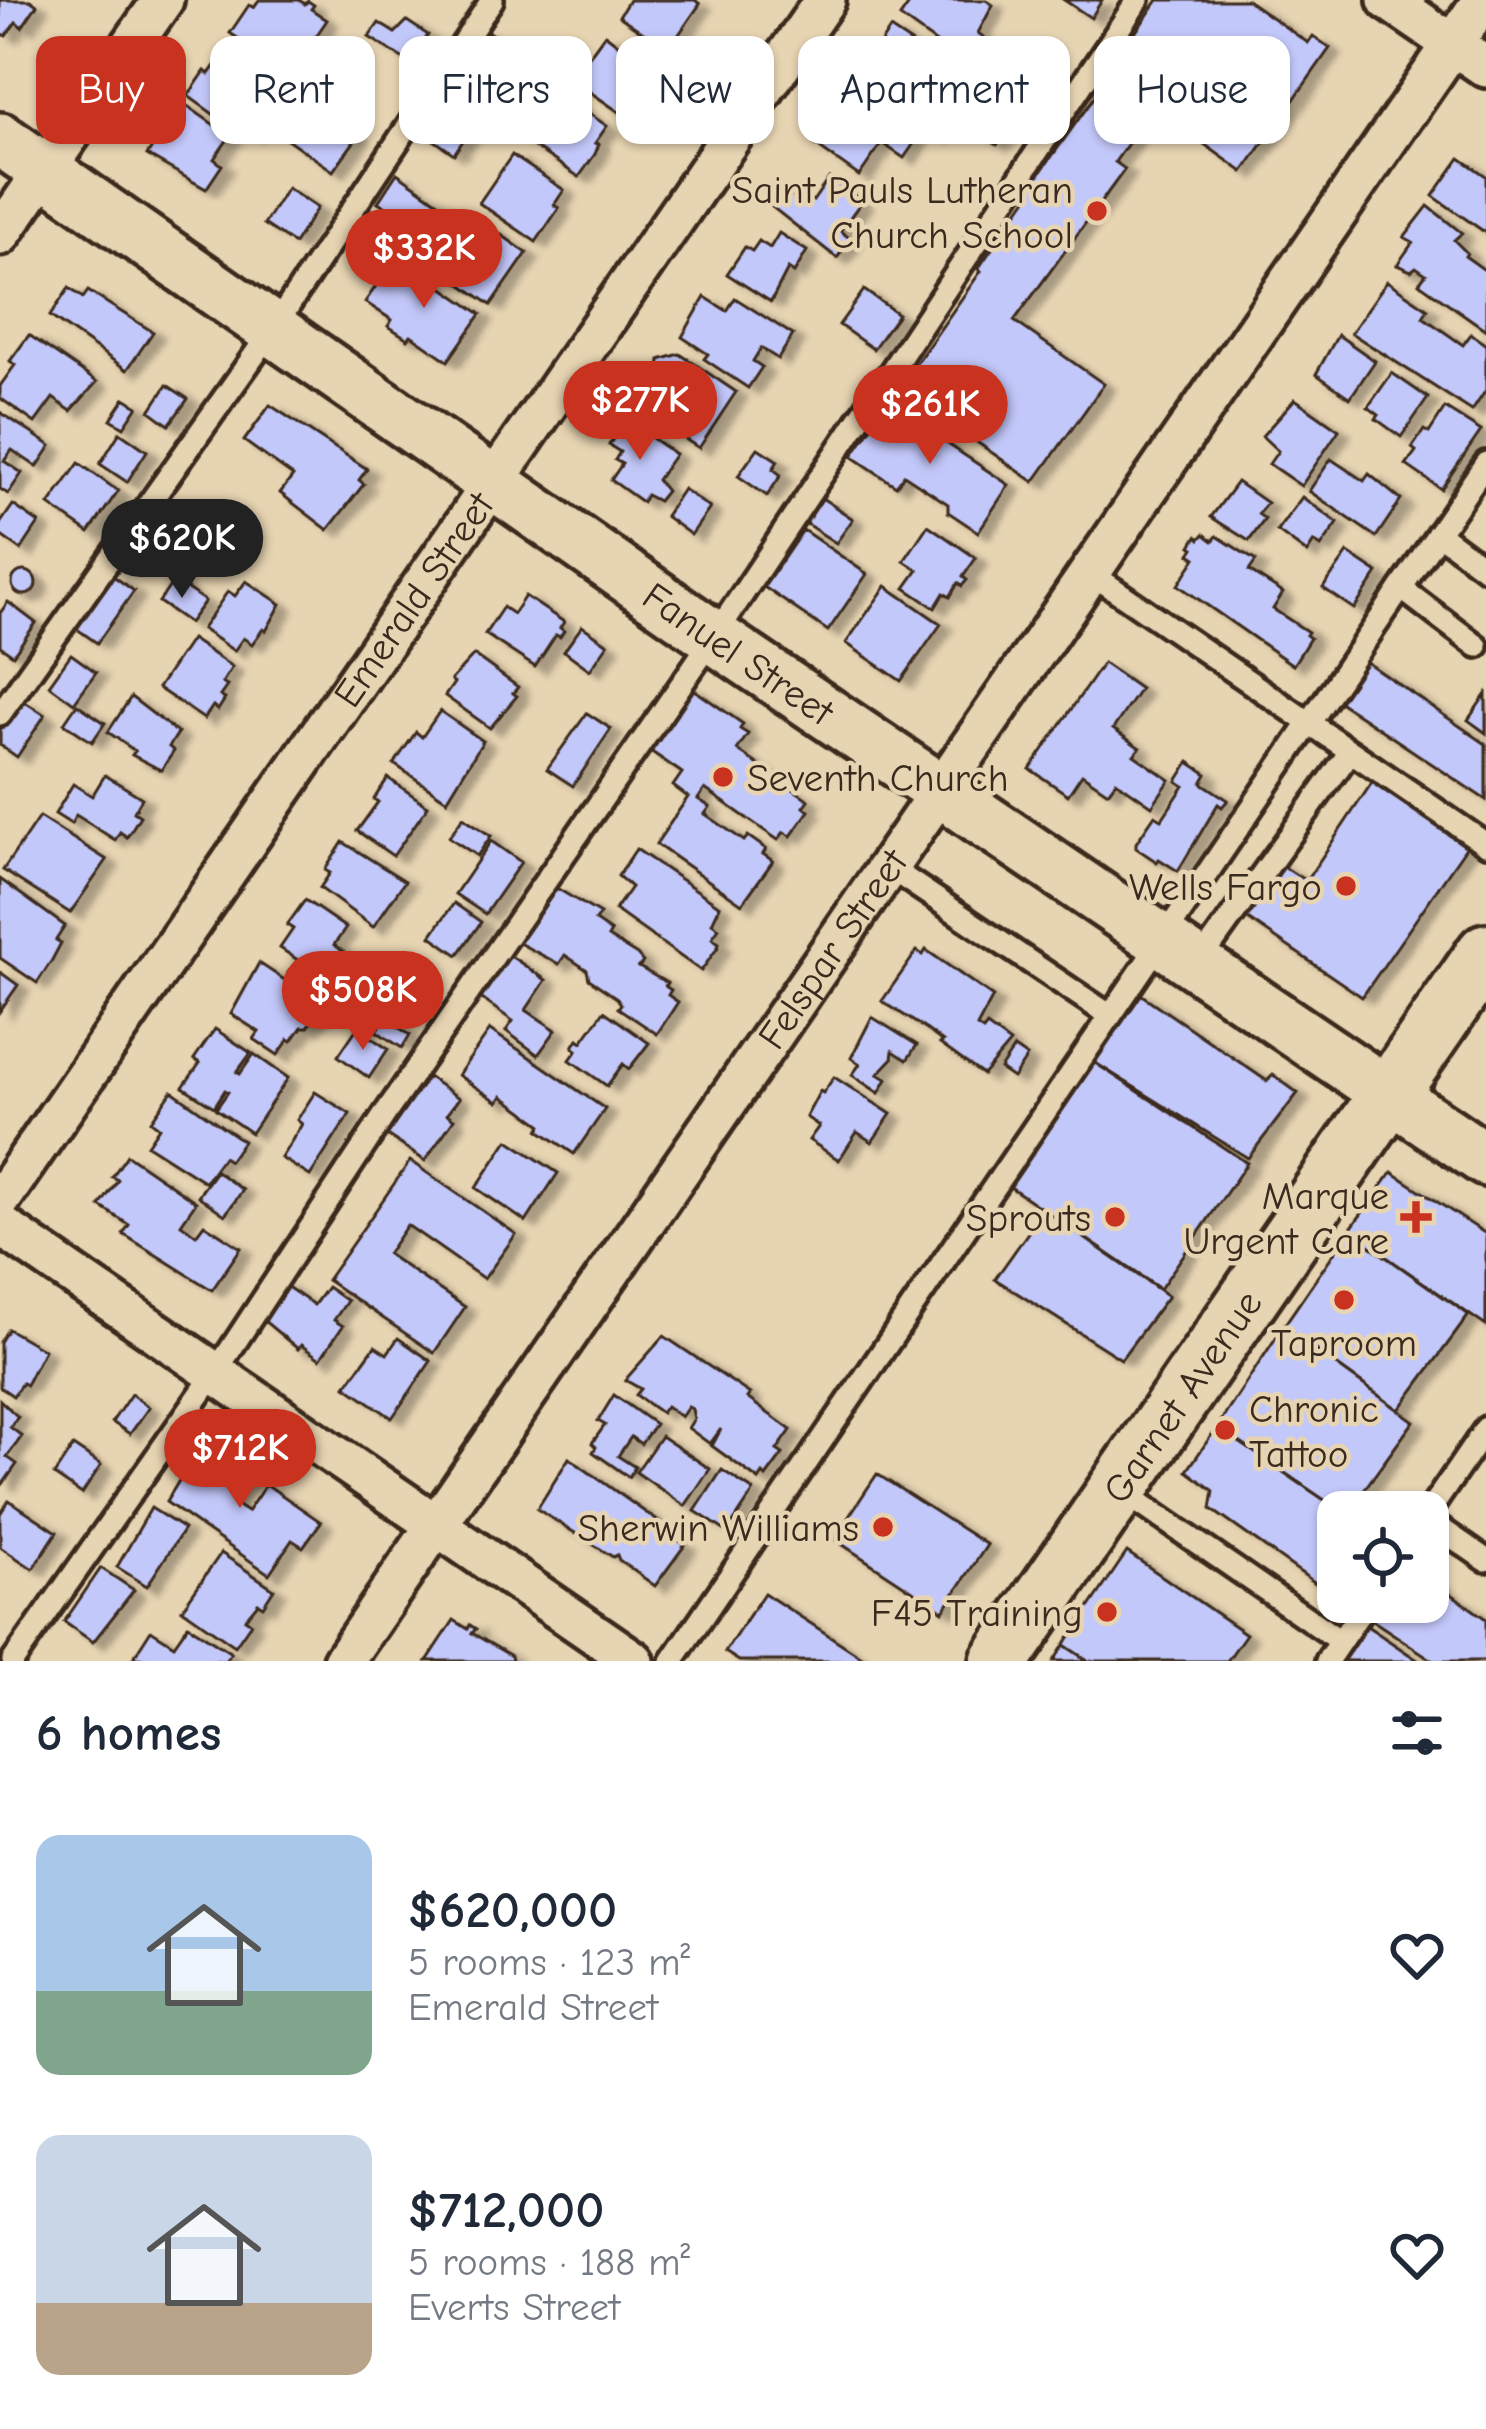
<!DOCTYPE html>
<meta charset="utf-8">
<style>
:root{--surface:#fff;--page:#f2f2f3;--text:#1f2937;--muted:#747a83;--accent:#c8321e}
body{margin:0;font-family:"Comic Neue",sans-serif;background:var(--page);color:var(--text);height:100vh;display:flex;flex-direction:column;font-size:45px;white-space:nowrap}
*{box-sizing:border-box;margin:0}
p{font-size:39px;color:var(--muted)}
.icon{flex:none;width:66px;height:66px;fill:none;stroke:currentColor;stroke-width:2;stroke-linecap:round;stroke-linejoin:round}
.map{position:relative;height:1661px;overflow:hidden}
.drawer{display:flex;flex-direction:column;background:var(--surface);flex:1}
.drawer>*{flex:none}
.top-card{position:absolute;left:36px;top:36px;width:1416px;height:108px;display:flex;gap:24px}
.tools{position:absolute;left:1317px;top:1491px;display:grid;gap:24px}
.tools a{display:grid;place-items:center;width:132px;height:132px;border-radius:24px;background:var(--surface);box-shadow:0 3px 9px #0004;font-size:60px}
.price{position:absolute;translate:-50% -102px;padding:0 27px;border-radius:42px;background:var(--accent);color:#fff;font-size:39px;line-height:78px;filter:drop-shadow(0 3px 6px #0008)}
.price::after{content:'';position:absolute;left:50%;top:72px;width:36px;height:27px;margin-left:-18px;background:inherit;clip-path:polygon(0 0,100% 0,50% 100%)}
.price.selected{background:#222;color:#fff}
ul{padding:0;list-style:none}
li{display:flex;align-items:center;gap:36px;height:300px;padding:0 36px}
li span{display:grid;place-items:center;flex:none;width:336px;height:240px;border-radius:24px;color:#555}
li>.icon{margin-inline-start:auto}
span .icon{width:144px;height:144px;fill:#fffc;stroke-width:1}
li b{font-size:51px}
h2{display:flex;justify-content:space-between;align-items:center;height:144px;padding:0 36px;font-size:51px}
.chip{padding:0 42px;border-radius:24px;background:var(--surface);box-shadow:0 3px 9px #0004;font-size:42px;line-height:108px}
.chip.selected{background:var(--accent);color:#fff}
.map>svg:first-child{display:block}
.building{fill:#c3c8fa;stroke:#3b2a1e;stroke-width:3;filter:url(#shadow)}
.lines{fill:none;stroke-linecap:round;stroke-linejoin:round}
.service-casing{stroke:#3b2a1e;stroke-width:30}
.minor-casing{stroke:#3b2a1e;stroke-width:48}
.tertiary-casing{stroke:#3b2a1e;stroke-width:60}
.secondary-casing{stroke:#3b2a1e;stroke-width:66}
.service{stroke:#e7d4b2;stroke-width:21}
.minor{stroke:#e7d4b2;stroke-width:39}
.tertiary{stroke:#e7d4b2;stroke-width:51}
.secondary{stroke:#e7d4b2;stroke-width:57}
.poi-dot{fill:#c8321e;stroke:#e7d4b2;stroke-width:4.5}
.labels{text-anchor:middle;stroke-width:9;stroke-linejoin:round;paint-order:stroke}
.poi-label{font-size:39px;fill:#3b2a1e;stroke:#e7d4b2;text-anchor:end}
.street-label{font-size:39px;fill:#3b2a1e;stroke:#e7d4b2}
</style>
<div class="map">
<svg width="1486" height="1661" viewBox="0 0 1486 1661">
<defs>
<filter id="shadow"><feDropShadow dx="11" dy="6" stdDeviation="3" flood-color="#0004"/></filter>
</defs>
<rect width="100%" height="100%" fill="#e7d4b2"/>
<filter id="ink" filterUnits="userSpaceOnUse"><feTurbulence type="fractalNoise" baseFrequency=".00833" numOctaves="2"/><feDisplacementMap in="SourceGraphic" scale="24" xChannelSelector="R" yChannelSelector="G"/><feConvolveMatrix kernelMatrix="1 2 1 2 8 2 1 2 1" color-interpolation-filters="sRGB"/></filter>
<g filter="url(#ink)">
<g class="building">
<polygon points="0,0 30,0 37,5 22,27 16,22 6,36 0,32"/>
<polygon points="259,0 299,0 305,4 308,1 314,5 311,9 327,20 306,51 323,61 312,77 264,48 261,54 230,33 249,5 254,7"/>
<polygon points="629,0 695,0 700,4 668,50 619,16"/>
<polygon points="912,0 986,0 993,5 978,33 993,44 974,70 900,17"/>
<polygon points="1064,0 1102,0 1091,18"/>
<polygon points="1158,0 1247,0 1308,43 1313,36 1330,48 1243,172 1204,144 1245,86 1182,42 1172,55 1185,63 1115,162 1125,169 1014,321 1104,384 1034,482 899,388 981,271 978,269 1032,191 1029,188 1109,77 1106,75"/>
<polygon points="407,21 428,35 410,63 369,37 379,23 395,33"/>
<polygon points="890,29 973,84 938,136 856,81"/>
<polygon points="485,30 556,74 541,96 512,77 508,83 468,55"/>
<polygon points="605,34 650,69 622,114 564,74 580,50 589,56"/>
<polygon points="235,51 281,84 285,79 315,100 310,108 329,121 332,116 359,135 333,171 287,139 292,133 273,120 267,130 257,123 250,133 219,111 216,116 188,96 205,71 209,74 222,56 228,61"/>
<polygon points="1025,82 1052,99 1037,123 1010,106"/>
<polygon points="444,92 479,117 454,154 418,129"/>
<polygon points="851,94 917,139 904,158 882,143 859,176 814,144"/>
<polygon points="990,98 1016,118 997,145 970,126"/>
<polygon points="525,99 574,103 607,126 595,143 599,144 595,154 579,177 506,128"/>
<polygon points="183,103 230,136 214,159 222,165 206,189 147,155"/>
<polygon points="512,155 564,190 554,205 559,208 536,242 479,203"/>
<polygon points="1460,158 1486,176 1486,233 1433,196"/>
<polygon points="397,173 441,204 424,229 378,202"/>
<polygon points="829,178 862,201 840,231 851,239 837,258 772,207 784,190 803,204 808,198 813,201"/>
<polygon points="287,188 317,208 294,244 264,224"/>
<polygon points="1428,206 1462,233 1454,240 1467,253 1465,256 1486,271 1486,330 1419,283 1426,274 1416,267 1411,271 1397,265 1413,242 1404,237"/>
<polygon points="473,221 491,233 493,229 527,253 491,305 448,275 465,250 456,245"/>
<polygon points="779,233 807,251 794,273 788,269 771,302 727,274 745,247 752,251 759,241 770,248"/>
<polygon points="406,262 481,314 448,361 411,335 408,339 388,326 392,320 365,302 383,276 392,282"/>
<polygon points="1387,281 1428,309 1423,317 1463,345 1471,334 1486,345 1486,390 1472,411 1351,333"/>
<polygon points="69,288 83,298 88,291 153,332 127,370 50,316"/>
<polygon points="864,290 898,314 873,349 839,325"/>
<polygon points="705,297 727,311 735,298 793,335 778,359 761,348 753,361 762,367 748,388 704,359 708,354 682,337"/>
<polygon points="29,335 97,382 71,411 53,398 35,423 0,398 0,386 15,365 10,361"/>
<polygon points="1338,335 1375,361 1350,398 1316,374"/>
<polygon points="680,354 736,392 699,448 639,410 658,381 660,360"/>
<polygon points="1392,373 1428,398 1401,437 1376,419 1379,415 1368,407"/>
<polygon points="167,385 188,399 169,425 150,411"/>
<polygon points="125,398 138,406 124,427 111,419"/>
<polygon points="1295,399 1339,430 1301,486 1269,464 1278,451 1262,436"/>
<polygon points="888,404 1009,485 978,532 948,512 948,504 904,475 896,486 852,456"/>
<polygon points="270,405 367,469 359,480 364,484 328,530 280,493 293,476 244,441"/>
<polygon points="1445,408 1481,431 1441,489 1406,465 1416,451 1412,448 1424,430 1429,433"/>
<polygon points="0,412 51,446 37,467 12,450 4,461 22,473 8,494 0,489"/>
<polygon points="626,420 675,454 657,480 666,491 658,501 646,495 642,502 611,480 622,464 615,460 620,452 609,445"/>
<polygon points="120,432 147,451 127,482 100,464"/>
<polygon points="758,448 778,461 773,469 781,475 767,496 738,476"/>
<polygon points="1331,459 1364,481 1369,474 1401,500 1376,537 1309,491"/>
<polygon points="79,463 118,491 89,533 49,505"/>
<polygon points="1237,482 1267,503 1258,514 1265,519 1249,541 1211,517"/>
<polygon points="683,489 710,508 691,535 665,516"/>
<polygon points="1302,497 1338,523 1321,547 1314,542 1307,553 1277,531"/>
<polygon points="822,498 853,519 836,543 805,523"/>
<polygon points="13,505 39,523 21,550 0,535 0,524"/>
<polygon points="928,525 976,558 963,577 967,580 962,586 958,583 950,597 944,593 935,608 905,588 918,570 904,561"/>
<polygon points="803,530 867,574 828,631 764,587"/>
<polygon points="1204,534 1213,541 1217,536 1256,561 1249,571 1283,593 1273,609 1308,632 1306,635 1310,638 1293,665 1178,585 1196,558 1190,554 1194,548 1191,546 1197,536 1200,539"/>
<polygon points="1348,553 1378,573 1354,609 1323,588"/>
<circle cx="24" cy="583" r="12"/>
<polygon points="112,575 134,591 97,643 74,627"/>
<polygon points="174,580 205,601 189,623 159,602"/>
<polygon points="246,581 281,604 266,631 263,629 252,644 243,638 234,651 202,629 228,591 235,596"/>
<polygon points="886,586 941,624 901,681 846,643"/>
<polygon points="525,596 564,622 560,628 564,631 560,637 556,635 535,667 485,634 503,607 513,614"/>
<polygon points="8,602 36,623 13,655 0,646 0,613"/>
<polygon points="582,626 608,644 590,670 564,651"/>
<polygon points="191,639 232,667 222,683 227,686 220,696 225,699 218,710 213,706 204,719 158,688"/>
<polygon points="71,654 96,672 74,703 49,685"/>
<polygon points="474,655 518,687 513,693 517,696 490,728 445,696 454,683 451,680"/>
<polygon points="1362,659 1486,744 1486,800 1335,699"/>
<polygon points="1103,663 1140,689 1113,729 1140,748 1134,755 1170,780 1152,806 1116,781 1108,792 1082,774 1068,795 1030,769"/>
<polygon points="689,686 743,724 740,729 748,734 737,750 809,800 804,807 809,811 791,836 784,832 778,840 705,789 698,799 710,807 705,814 744,841 748,836 766,849 763,854 773,861 742,904 656,844 688,797 673,786 682,773 646,748"/>
<polygon points="1486,694 1486,733 1468,720"/>
<polygon points="131,697 178,733 169,747 174,751 161,770 132,755 135,751 108,732"/>
<polygon points="22,700 45,715 17,757 0,745 0,729"/>
<polygon points="77,704 105,723 92,742 64,723"/>
<polygon points="440,711 483,741 447,800 394,764 416,732 422,737"/>
<polygon points="587,713 611,729 573,786 547,769"/>
<polygon points="1189,762 1207,774 1202,783 1228,800 1222,807 1218,804 1178,871 1159,859 1157,862 1136,848 1136,843 1155,815 1162,819 1184,786 1177,781"/>
<polygon points="105,775 142,798 134,812 140,816 127,837 120,832 115,840 76,815 71,824 55,814 73,784 92,796"/>
<polygon points="388,778 428,806 393,856 357,831 378,802 374,799"/>
<polygon points="1373,781 1467,846 1362,997 1236,911 1273,860 1306,881"/>
<polygon points="39,817 107,860 70,913 3,870"/>
<polygon points="463,817 491,836 477,856 449,837"/>
<polygon points="491,841 521,862 485,914 455,894"/>
<polygon points="343,842 405,881 373,927 320,888 330,873 325,870"/>
<polygon points="636,849 720,906 712,923 719,928 712,938 719,943 718,947 701,971 615,910 631,887 618,876"/>
<polygon points="0,879 65,926 56,940 61,943 52,960 37,983 0,958"/>
<polygon points="553,886 600,914 595,921 611,932 608,937 637,955 643,962 639,967 667,983 665,986 671,990 668,995 678,1002 657,1034 618,1008 621,1004 617,998 589,979 587,970 565,955 559,964 517,942"/>
<polygon points="305,900 346,928 334,945 344,952 326,979 280,948 293,929 287,925"/>
<polygon points="454,903 481,922 458,955 431,936"/>
<polygon points="926,950 993,997 977,1027 983,1031 987,1026 1010,1043 983,1075 940,1044 943,1042 927,1030 882,1001 917,951 923,955"/>
<polygon points="509,955 546,980 526,1010 556,1030 538,1055 506,1031 513,1021 479,997"/>
<polygon points="297,961 321,978 313,990 288,973"/>
<polygon points="259,963 319,1003 314,1009 317,1015 308,1027 302,1027 292,1041 289,1039 278,1055 254,1039 259,1032 231,1014"/>
<polygon points="0,972 18,985 0,1011"/>
<polygon points="346,978 384,1003 366,1028 329,1003"/>
<polygon points="1136,991 1267,1081 1273,1075 1298,1093 1248,1158 1089,1059"/>
<polygon points="604,1011 649,1043 629,1069 623,1064 607,1086 570,1060 577,1050 573,1047 578,1039 582,1042"/>
<polygon points="872,1017 917,1045 907,1060 893,1051 892,1059 878,1074 887,1079 879,1093 852,1075 860,1064 851,1058"/>
<polygon points="385,1018 410,1035 402,1048 376,1031"/>
<polygon points="357,1028 388,1049 369,1078 338,1056"/>
<polygon points="215,1029 251,1053 237,1072 240,1074 254,1054 288,1078 251,1133 216,1109 228,1092 225,1090 214,1107 183,1087 200,1063 194,1059"/>
<polygon points="490,1030 605,1109 574,1154 539,1130 542,1125 502,1096 498,1102 458,1075"/>
<polygon points="1014,1048 1027,1057 1013,1078 1000,1069"/>
<polygon points="1089,1059 1247,1163 1160,1289 1003,1182"/>
<polygon points="428,1077 459,1098 447,1114 454,1119 425,1161 387,1135"/>
<polygon points="834,1077 891,1114 872,1142 857,1132 839,1160 809,1140 819,1126 806,1117 820,1091 823,1093"/>
<polygon points="172,1091 243,1141 229,1161 223,1157 205,1182 147,1145 159,1127 151,1121"/>
<polygon points="315,1092 350,1114 310,1176 281,1158 302,1124 297,1120"/>
<polygon points="508,1140 558,1173 526,1222 476,1188"/>
<polygon points="127,1155 196,1202 181,1224 196,1235 204,1224 241,1248 212,1290 123,1234 129,1225 100,1206 118,1180 112,1177"/>
<polygon points="410,1161 516,1234 484,1279 407,1225 387,1254 465,1307 434,1353 327,1280"/>
<polygon points="216,1171 243,1190 225,1215 198,1196"/>
<polygon points="1392,1172 1486,1234 1486,1326 1349,1231"/>
<polygon points="1044,1210 1168,1296 1121,1359 995,1279"/>
<polygon points="1349,1231 1469,1315 1399,1410 1283,1327"/>
<polygon points="280,1282 314,1305 327,1287 347,1301 334,1320 343,1326 320,1359 301,1345 298,1349 257,1315"/>
<polygon points="1283,1327 1414,1421 1348,1512 1342,1512 1217,1427"/>
<polygon points="8,1329 44,1350 26,1385 22,1383 13,1396 0,1387 0,1342"/>
<polygon points="664,1336 750,1394 747,1398 791,1430 777,1450 783,1454 766,1477 763,1474 759,1480 712,1446 721,1429 710,1444 688,1428 694,1419 692,1409 688,1407 681,1417 666,1406 661,1413 636,1395 641,1389 625,1380"/>
<polygon points="398,1338 431,1361 392,1418 346,1386 375,1346 387,1354"/>
<polygon points="131,1394 149,1407 130,1434 112,1422"/>
<polygon points="614,1395 655,1424 641,1444 631,1437 618,1456 635,1467 629,1477 593,1452 596,1447 592,1443 605,1425 598,1421"/>
<polygon points="0,1400 18,1417 10,1427 22,1436 7,1457 17,1464 3,1484 0,1481"/>
<polygon points="1217,1427 1342,1512 1338,1512 1338,1599 1211,1509 1214,1491 1187,1471"/>
<polygon points="661,1436 710,1469 685,1506 636,1472"/>
<polygon points="206,1443 252,1475 233,1503 247,1512 266,1484 321,1522 303,1547 292,1540 269,1574 166,1502 186,1469 191,1472 198,1461 195,1459"/>
<polygon points="73,1446 101,1465 82,1494 54,1475"/>
<polygon points="569,1458 673,1532 671,1535 685,1545 655,1586 619,1560 617,1555 613,1557 537,1509"/>
<polygon points="722,1470 754,1491 727,1532 695,1511"/>
<polygon points="877,1474 987,1545 943,1611 834,1539"/>
<polygon points="9,1500 57,1532 33,1569 0,1547 0,1514"/>
<polygon points="151,1508 184,1529 147,1586 117,1567"/>
<polygon points="1127,1552 1246,1634 1227,1661 1088,1661 1064,1645"/>
<polygon points="221,1553 274,1589 263,1606 258,1603 245,1619 251,1623 235,1646 182,1609"/>
<polygon points="101,1568 134,1590 93,1642 64,1622"/>
<polygon points="1428,1577 1486,1619 1486,1661 1434,1661 1369,1618 1379,1602 1428,1602"/>
<polygon points="764,1593 868,1661 739,1661 725,1652"/>
<polygon points="454,1620 468,1629 470,1625 476,1629 472,1633 511,1656 512,1661 427,1661"/>
<polygon points="1361,1622 1419,1661 1334,1661"/>
<polygon points="188,1625 231,1653 225,1661 133,1658 151,1630 174,1645"/>
<polygon points="1064,1645 1088,1661 1054,1661"/>
</g>
<g class="lines">
<g class="service-casing">
<g id="service">
<polyline points="1438,533 1486,569"/>
<polyline points="1089,572 1486,844"/>
<polyline points="1401,588 1477,646"/>
<polyline points="0,714 273,329 492,0"/>
<polyline points="887,866 1109,1015"/>
<polyline points="1197,965 1350,752"/>
<polyline points="1118,1488 1340,1641"/>
<polyline points="1428,1513 1486,1428"/>
<polyline points="1428,1520 1486,1560"/>
<polyline points="13,1661 215,1373 387,1111 714,637 1138,0"/>
<polyline points="672,1661 1486,463"/>
<polyline points="1327,1661 1367,1602"/>
</g>
</g>
<g class="minor-casing">
<g id="minor">
<polyline points="1388,0 1486,67"/>
<polyline points="0,235 163,0"/>
<path id="s1" d="M 0,1200 L 825,0"/>
<polyline points="0,1225 634,1661"/>
<path id="s2" d="M 343,1661 L 1483,0"/>
</g>
</g>
<g class="tertiary-casing">
<g id="tertiary">
<path id="s3" d="M 0,139 L 714,637 L 1486,1160"/>
</g>
</g>
<g class="secondary-casing">
<g id="secondary">
<path id="s4" d="M 1000,1661 L 1486,953"/>
</g>
</g>
<use href="#service" class="service"/>
<use href="#minor" class="minor"/>
<use href="#tertiary" class="tertiary"/>
<use href="#secondary" class="secondary"/>
</g>
</g>
<g class="poi-dot">
<circle cx="1097" cy="211" r="12"/>
<circle cx="723" cy="777" r="12"/>
<circle cx="1346" cy="886" r="12"/>
<circle cx="1115" cy="1217" r="12"/>
<path d="M1410 1199h12v12h12v12h-12v12h-12v-12h-12v-12h12z"/>
<circle cx="1344" cy="1300" r="12"/>
<circle cx="1225" cy="1430" r="12"/>
<circle cx="883" cy="1527" r="12"/>
<circle cx="1107" cy="1612" r="12"/>
</g>
<g class="labels">
<g class="poi-label">
<text x="1073" y="203">Saint Pauls Lutheran<tspan x="1073" dy="45">Church School</tspan></text>
<text x="747" y="791" text-anchor="start">Seventh Church</text>
<text x="1322" y="900">Wells Fargo</text>
<text x="1389" y="1209">Marque<tspan x="1389" dy="45">Urgent Care</tspan></text>
<text x="1091" y="1231">Sprouts</text>
<text x="1344" y="1356" text-anchor="middle">Taproom</text>
<text x="1249" y="1422" text-anchor="start">Chronic<tspan x="1249" dy="45">Tattoo</tspan></text>
<text x="859" y="1541">Sherwin Williams</text>
<text x="1083" y="1626">F45 Training</text>
</g>
<g class="street-label">
<text dy="14" stroke="none"><textPath href="#s1" startOffset="729">Emerald Street</textPath></text>
<text dy="14" stroke="none"><textPath href="#s3" startOffset="900">Fanuel Street</textPath></text>
<text dy="14" stroke="none"><textPath href="#s2" startOffset="864">Felspar Street</textPath></text>
<text dy="14" stroke="none"><textPath href="#s4" startOffset="321">Garnet Avenue</textPath></text>
</g>
</g>
</svg>
<div class="tools">
<a><svg class="icon" aria-label="locate" viewBox="0 0 24 24"><circle cx="12" cy="12" r="6"/><path d="M12 2v4M12 18v4M2 12h4M18 12h4"/></svg></a>
</div>
<b class="price" style="left:424px;top:311px">$332K</b>
<b class="price" style="left:640px;top:463px">$277K</b>
<b class="price" style="left:930px;top:467px">$261K</b>
<b class="price selected" style="left:182px;top:601px">$620K</b>
<b class="price" style="left:363px;top:1053px">$508K</b>
<b class="price" style="left:240px;top:1511px">$712K</b>
<div class="top-card">
<a class="chip selected">Buy</a>
<a class="chip">Rent</a>
<a class="chip">Filters</a>
<a class="chip">New</a>
<a class="chip">Apartment</a>
<a class="chip">House</a>
</div>
</div>
<section class="drawer">
<h2>6 homes<svg class="icon" aria-label="filters" viewBox="0 0 24 24"><path d="M4 7h16M4 17h16"/><circle cx="9" cy="7" r="2"/><circle cx="15" cy="17" r="2"/></svg></h2>
<ul>
<li><span style="background:linear-gradient(#a9c7e8 65%,#7fa58c 0)"><svg class="icon" aria-label="home" viewBox="0 0 24 24"><path d="M3 11l9-7 9 7M6 9v11h12V9"/></svg></span><div><b>$620,000</b><p>5 rooms · 123 m²</p><p>Emerald Street</p></div><svg class="icon" aria-label="heart" viewBox="0 0 24 24"><path d="M12 20l-8-8c-3-5 5-10 8-4 3-6 11-1 8 4z"/></svg></li>
<li><span style="background:linear-gradient(#c9d6e8 70%,#b9a48a 0)"><svg class="icon" aria-label="home" viewBox="0 0 24 24"><path d="M3 11l9-7 9 7M6 9v11h12V9"/></svg></span><div><b>$712,000</b><p>5 rooms · 188 m²</p><p>Everts Street</p></div><svg class="icon" aria-label="heart" viewBox="0 0 24 24"><path d="M12 20l-8-8c-3-5 5-10 8-4 3-6 11-1 8 4z"/></svg></li>
</ul>
</section>
